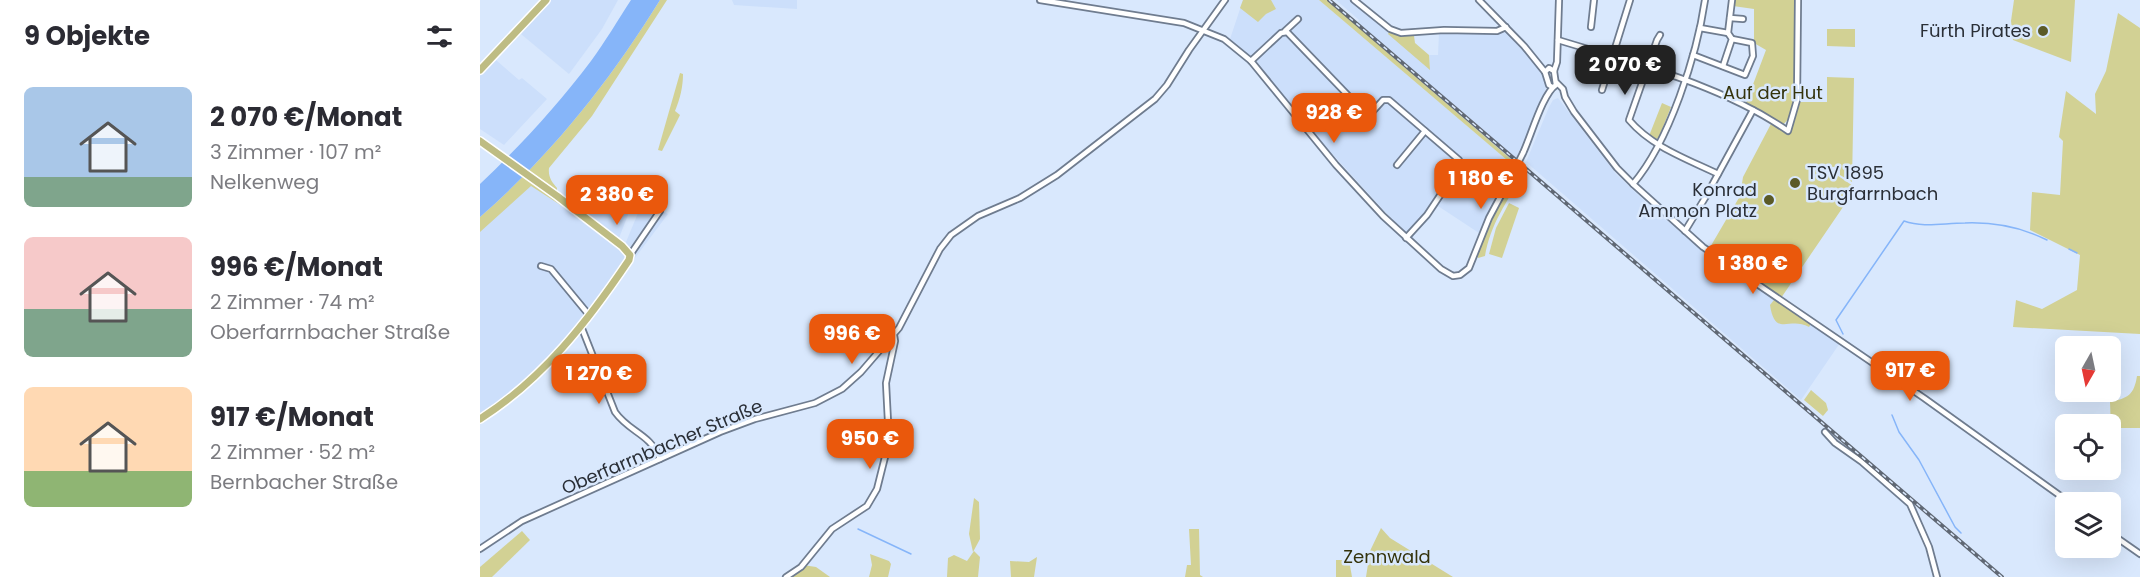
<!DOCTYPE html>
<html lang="de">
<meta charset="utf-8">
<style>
:root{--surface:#fff;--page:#f7f7f7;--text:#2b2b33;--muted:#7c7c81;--accent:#ea580c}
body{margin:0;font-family:Poppins,sans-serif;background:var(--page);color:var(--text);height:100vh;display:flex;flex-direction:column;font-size:22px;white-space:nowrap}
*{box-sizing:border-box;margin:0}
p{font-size:20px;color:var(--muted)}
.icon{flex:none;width:33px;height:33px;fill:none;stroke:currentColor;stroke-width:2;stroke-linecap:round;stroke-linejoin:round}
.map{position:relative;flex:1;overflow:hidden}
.side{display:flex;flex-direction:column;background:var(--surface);width:480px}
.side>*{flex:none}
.needle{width:39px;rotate:189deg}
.tools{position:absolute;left:1575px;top:336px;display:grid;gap:12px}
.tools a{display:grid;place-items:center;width:66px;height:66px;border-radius:9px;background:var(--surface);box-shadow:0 6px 24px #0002;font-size:30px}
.price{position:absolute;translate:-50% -51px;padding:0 14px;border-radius:12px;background:var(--accent);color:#fff;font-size:20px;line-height:39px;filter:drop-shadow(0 2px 3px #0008)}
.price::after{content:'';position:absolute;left:50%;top:36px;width:18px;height:14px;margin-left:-9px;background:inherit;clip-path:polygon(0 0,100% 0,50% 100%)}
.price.on{background:#222;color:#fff}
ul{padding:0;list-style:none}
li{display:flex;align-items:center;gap:18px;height:150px;padding:0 24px}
li span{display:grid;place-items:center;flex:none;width:168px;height:120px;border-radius:9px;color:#555}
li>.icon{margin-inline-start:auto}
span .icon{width:72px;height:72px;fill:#fffc;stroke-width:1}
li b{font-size:26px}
h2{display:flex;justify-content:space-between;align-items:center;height:72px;padding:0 24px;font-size:26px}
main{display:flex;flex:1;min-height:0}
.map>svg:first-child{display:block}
.built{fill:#ccdffb}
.green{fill:#d2d194}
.water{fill:#86b5f9}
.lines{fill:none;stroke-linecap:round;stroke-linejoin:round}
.stream{stroke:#86b5f9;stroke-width:1.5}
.minor-casing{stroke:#6f7c8f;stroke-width:8}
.major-casing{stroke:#fff;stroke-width:10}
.minor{stroke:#fff;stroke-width:4.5}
.major{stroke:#bebc83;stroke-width:7}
.rail-casing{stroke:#606874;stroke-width:4}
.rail{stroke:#d9e8fd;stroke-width:1.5;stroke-dasharray:4.5;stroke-linecap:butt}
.minor-bridge-casing{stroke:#6f7c8f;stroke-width:8;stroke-linecap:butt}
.minor-bridge{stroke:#fff;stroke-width:4.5}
.poi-dot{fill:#5b5a27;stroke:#d9e8fd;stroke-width:2}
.labels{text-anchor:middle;stroke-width:5;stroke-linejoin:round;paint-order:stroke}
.poi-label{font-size:18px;fill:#2a2f37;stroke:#d9e8fd;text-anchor:end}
.park-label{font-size:18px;fill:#34330c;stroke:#d9e8fd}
.street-label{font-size:18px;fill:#2a2f37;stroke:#d9e8fd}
</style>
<main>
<section class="side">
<h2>9 Objekte<svg class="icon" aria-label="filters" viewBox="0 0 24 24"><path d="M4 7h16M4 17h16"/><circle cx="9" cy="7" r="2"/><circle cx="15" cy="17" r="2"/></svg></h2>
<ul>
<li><span style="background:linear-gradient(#a9c7e8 75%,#7fa58c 0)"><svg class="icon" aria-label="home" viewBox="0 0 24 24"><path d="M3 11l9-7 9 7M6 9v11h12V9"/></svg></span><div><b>2 070 €/Monat</b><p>3 Zimmer · 107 m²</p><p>Nelkenweg</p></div></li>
<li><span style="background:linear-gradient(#f6c9c9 60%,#7fa58c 0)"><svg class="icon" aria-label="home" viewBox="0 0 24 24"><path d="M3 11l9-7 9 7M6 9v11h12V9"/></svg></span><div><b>996 €/Monat</b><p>2 Zimmer · 74 m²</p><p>Oberfarrnbacher Straße</p></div></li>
<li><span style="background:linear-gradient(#ffd9b3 70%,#8fb573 0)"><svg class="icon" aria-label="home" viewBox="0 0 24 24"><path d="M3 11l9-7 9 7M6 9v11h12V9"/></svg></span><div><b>917 €/Monat</b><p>2 Zimmer · 52 m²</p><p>Bernbacher Straße</p></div></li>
</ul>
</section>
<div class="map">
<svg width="1660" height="577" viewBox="0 0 1660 577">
<rect width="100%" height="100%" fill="#d9e8fd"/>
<g class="built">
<polygon points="71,0 138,0 122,29 89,74 41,34"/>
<polygon points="252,0 317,0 317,9 254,5"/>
<polygon points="763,0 839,0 1027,160 1031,160 876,25 879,20 856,0 872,0 910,30 950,69 949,55 958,55 959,33 1010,34 1027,32 1063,72 1067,86 1050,132 999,233 958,206 934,235 933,239 908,215 838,138 773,58 750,39"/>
<polygon points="16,60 39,80 42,78 67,99 24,145 0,129 0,76"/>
<polygon points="1078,98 1136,174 1171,207 1225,253 1360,343 1321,400 1046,162 1069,107 1073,100"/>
<polygon points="51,184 104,220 109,215 120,186 155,197 139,238 146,242 163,201 188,214 91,343 31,402 0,422 0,230"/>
</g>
<g class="green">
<path d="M 180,0 L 187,0 L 112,116 L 69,168 C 68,177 72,182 77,188 L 77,192 L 63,182 L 84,204 L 82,206 L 51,186 L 0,232 L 0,217 C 72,154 130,81 180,0 Z"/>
<polygon points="763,0 791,0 796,9 786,14 778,22 760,8"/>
<polygon points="839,0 847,0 1032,160 1027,160"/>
<polygon points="1254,0 1318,0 1314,101 1310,117 1303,125 1266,103 1286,50 1274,43 1274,9 1253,6"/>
<polygon points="1534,0 1595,0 1591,62 1533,40 1531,21"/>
<polygon points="1638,13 1660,28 1660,334 1533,327 1536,300 1562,309 1597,290 1600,255 1550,230 1552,192 1580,195 1583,141 1579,137 1586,91 1616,114 1615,94 1626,71"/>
<polygon points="1347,29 1375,29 1375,47 1347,46"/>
<polygon points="910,30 918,35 934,36 935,43 949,55 950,70 908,34"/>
<path d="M 200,73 L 203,74 C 203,87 200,99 195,111 L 200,115 L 182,151 L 178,150 Z"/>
<polygon points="1347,77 1374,78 1372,182 1360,175 1360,167 1345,167 1376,188 1301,298 1229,249 1260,196 1263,177 1292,122 1305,130 1313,119 1318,102 1347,102"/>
<polygon points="1182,103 1191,107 1179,137 1175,140 1169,136"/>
<path d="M 1038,170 L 1043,175 C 1027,201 1010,225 1005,256 L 998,258 L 997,255 L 1017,209 Z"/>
<polygon points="1029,203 1039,208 1022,258 1009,254 1016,228"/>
<path d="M 1294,300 L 1330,322 L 1331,324 L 1329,327 C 1309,316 1295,338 1290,305 Z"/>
<path d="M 1657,376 L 1660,376 L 1660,428 L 1631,428 L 1630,402 C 1648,398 1654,395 1657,376 Z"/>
<polygon points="1331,390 1346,403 1348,410 1343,416 1324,400"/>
<polygon points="494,498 499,502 500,539 493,552 489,534"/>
<polygon points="901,528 910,538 973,577 886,577 890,551"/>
<polygon points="709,529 719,529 720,575 723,577 705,577 707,565 711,565"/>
<polygon points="42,531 50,540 12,577 0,577 0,567"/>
<polygon points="494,551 500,557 498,577 467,577 468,558 474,555 487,561"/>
<polygon points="390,554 409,561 411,564 408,577 389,577 392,565"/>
<polygon points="557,557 554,577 531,577 530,561 549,562"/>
<polygon points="856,560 869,560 872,577 856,577"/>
<polygon points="323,565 336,567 350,577 308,577"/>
</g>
<path class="water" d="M 151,0 L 180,0 C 130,81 72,154 0,217 L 0,184 C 40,146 78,105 111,61 C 125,42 138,20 151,0 Z"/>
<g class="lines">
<g class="stream">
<polyline points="1589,249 1597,253"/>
<path d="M 1363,334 L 1356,320 L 1424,221 C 1444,228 1463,223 1485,223 C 1513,222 1541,227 1567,240"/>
<polyline points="1412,415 1419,432 1439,460 1475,527 1481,533"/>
<polyline points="378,529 431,554"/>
</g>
<g class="minor-casing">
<g id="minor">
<polyline points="560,0 704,23 744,39 771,61 856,165 903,216 961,269 973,276 980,275 989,268 1009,218 1033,173"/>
<polyline points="874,0 910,29 921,33 964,30 1017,31 1026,27"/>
<polyline points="999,0 1044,46 1065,72"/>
<polyline points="1250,18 1263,19"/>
<polyline points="1111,27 1114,0"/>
<polyline points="1220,28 1248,33"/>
<polyline points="805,31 818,19"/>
<path d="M 1180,35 L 1177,40 L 1149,120 C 1172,147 1207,159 1238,174"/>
<path d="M 1078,40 C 1156,64 1240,84 1308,131 L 1317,100 L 1318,0"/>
<polyline points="1213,55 1265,75 1273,56 1272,43 1252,39"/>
<polyline points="771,61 801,33 807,32 884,112 893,111 903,100 909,100 979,160 979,167 947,215 926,238"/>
<polyline points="1243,66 1252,39 1248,33 1252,0"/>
<polyline points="1074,71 1077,62 1079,0"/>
<polyline points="1077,83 1083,89 1085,97 1094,112 1137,168 1153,184 1223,247 1444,398 1589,502"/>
<polyline points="1122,90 1150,0"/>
<path d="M 1043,153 C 1051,136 1063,93 1076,85 L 1074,71 L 1069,68 L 1065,72 L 1069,85 L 1072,87"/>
<polyline points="917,165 945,131"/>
<path d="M 1153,184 C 1189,142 1217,55 1225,0"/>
<polyline points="1205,231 1225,198 1273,110"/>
<polyline points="150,255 180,211"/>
<polyline points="61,266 71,269 109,315"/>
<path d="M 101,326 L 135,412 C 150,433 170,433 180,459"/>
<polyline points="1345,432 1355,443 1382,462 1430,504 1449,547 1457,577"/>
<polyline points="1630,533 1660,554"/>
<polyline points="0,549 42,521 240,432 275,419 335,403 362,389 381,372 419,328 460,249 471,235 498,216 540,198 577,175 675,99 687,85 709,50 745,0"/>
<polyline points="306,577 321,567 352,529 387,506 397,489 409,441 406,383 415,341 414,335"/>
</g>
</g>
<g class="major-casing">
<g id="major">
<polyline points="0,70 66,0"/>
<path d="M 0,141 L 77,196 L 142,246 L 150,255 L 149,260 C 108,321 63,379 0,419"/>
</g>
</g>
<use href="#minor" class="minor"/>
<use href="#major" class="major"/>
<g class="rail-casing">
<polyline id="rail" points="849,0 1522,577"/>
</g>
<use href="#rail" class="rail"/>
<g class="minor-bridge-casing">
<polyline id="minor-bridge" points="1033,173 1043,153"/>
</g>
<use href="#minor-bridge" class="minor-bridge"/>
</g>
<g class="poi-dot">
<circle cx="1563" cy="31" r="6"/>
<circle cx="1315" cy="183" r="6"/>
<circle cx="1289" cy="200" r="6"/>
</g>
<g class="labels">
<g class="poi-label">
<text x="1551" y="37">Fürth Pirates</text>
<text x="1327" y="179" text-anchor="start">TSV 1895<tspan x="1327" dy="21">Burgfarrnbach</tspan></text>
<text x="1277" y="196">Konrad<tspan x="1277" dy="21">Ammon Platz</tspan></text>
</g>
<g class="park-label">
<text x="1293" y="99">Auf der Hut</text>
<text x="907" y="563">Zennwald</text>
</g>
<g class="street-label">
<text transform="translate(182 447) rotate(-23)" y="6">Oberfarrnbacher Straße</text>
</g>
</g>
</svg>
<div class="tools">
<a><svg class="needle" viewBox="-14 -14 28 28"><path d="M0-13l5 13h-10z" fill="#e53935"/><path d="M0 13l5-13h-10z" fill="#7c7c81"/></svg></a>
<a><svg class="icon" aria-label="locate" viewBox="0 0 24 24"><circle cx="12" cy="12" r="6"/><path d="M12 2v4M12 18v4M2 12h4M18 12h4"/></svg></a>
<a><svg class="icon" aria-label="layers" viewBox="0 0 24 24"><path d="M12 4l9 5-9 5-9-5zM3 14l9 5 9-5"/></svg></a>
</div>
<b class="price on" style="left:1145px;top:96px">2 070 €</b>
<b class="price" style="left:854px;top:144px">928 €</b>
<b class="price" style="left:1001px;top:210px">1 180 €</b>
<b class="price" style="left:137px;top:226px">2 380 €</b>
<b class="price" style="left:1273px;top:295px">1 380 €</b>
<b class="price" style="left:372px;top:365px">996 €</b>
<b class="price" style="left:1430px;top:402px">917 €</b>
<b class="price" style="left:119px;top:405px">1 270 €</b>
<b class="price" style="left:390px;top:470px">950 €</b>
</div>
</main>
